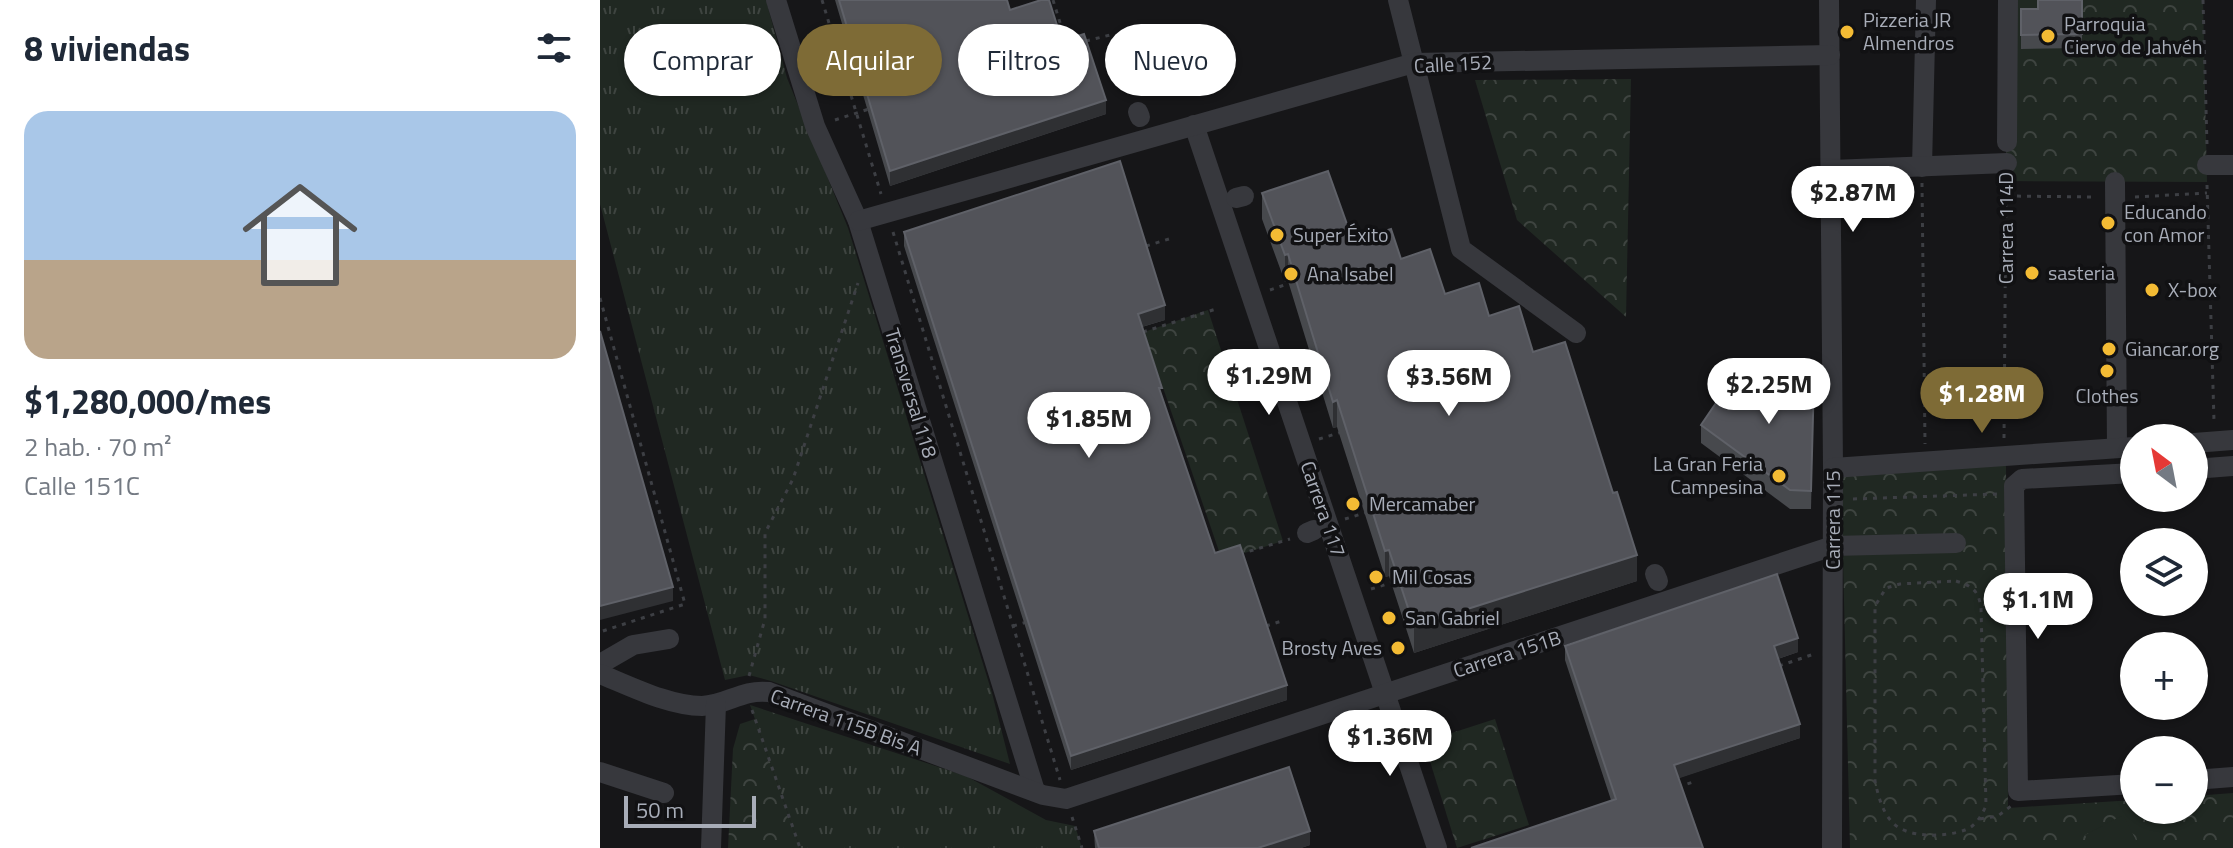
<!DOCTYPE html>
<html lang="es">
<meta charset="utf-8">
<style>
:root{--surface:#fff;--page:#f6f6f7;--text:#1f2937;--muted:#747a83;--line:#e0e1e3;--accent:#7e6b36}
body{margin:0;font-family:"Titillium Web",sans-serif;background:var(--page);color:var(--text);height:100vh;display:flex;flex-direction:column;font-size:30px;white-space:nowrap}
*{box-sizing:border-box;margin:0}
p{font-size:26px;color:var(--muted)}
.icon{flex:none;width:44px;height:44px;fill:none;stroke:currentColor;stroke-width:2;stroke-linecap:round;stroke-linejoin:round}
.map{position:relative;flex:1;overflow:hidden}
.panel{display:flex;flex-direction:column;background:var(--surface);width:600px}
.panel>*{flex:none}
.top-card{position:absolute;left:24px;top:24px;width:760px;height:72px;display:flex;gap:16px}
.needle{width:52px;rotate:328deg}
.buttons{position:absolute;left:1520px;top:424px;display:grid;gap:16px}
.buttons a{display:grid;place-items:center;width:88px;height:88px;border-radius:50%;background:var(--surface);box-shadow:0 2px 6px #0004;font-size:40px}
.scale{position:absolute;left:24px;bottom:20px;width:132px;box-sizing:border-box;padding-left:8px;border:4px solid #a8adb8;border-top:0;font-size:22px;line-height:28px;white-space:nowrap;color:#a8adb8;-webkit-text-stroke:6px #111113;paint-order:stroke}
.price{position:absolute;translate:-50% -68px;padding:0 18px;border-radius:28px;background:#fff;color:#222;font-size:26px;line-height:52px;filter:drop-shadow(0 2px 4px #0008)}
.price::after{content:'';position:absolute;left:50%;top:48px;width:24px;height:18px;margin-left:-12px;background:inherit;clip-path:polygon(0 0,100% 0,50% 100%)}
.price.active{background:var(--accent);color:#fff}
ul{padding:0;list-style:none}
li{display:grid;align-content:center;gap:16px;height:424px;padding:0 24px}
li+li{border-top:2px solid var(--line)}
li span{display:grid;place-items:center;height:248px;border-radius:24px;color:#555}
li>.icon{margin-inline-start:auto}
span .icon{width:144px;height:144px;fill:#fffc;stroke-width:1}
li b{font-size:34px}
h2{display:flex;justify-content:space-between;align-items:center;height:96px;padding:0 24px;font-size:34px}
.pill{padding:0 28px;border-radius:36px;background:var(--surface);box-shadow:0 2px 6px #0004;font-size:28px;line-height:72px}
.pill.active{background:var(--accent);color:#fff}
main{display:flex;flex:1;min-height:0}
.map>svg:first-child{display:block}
.grass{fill:url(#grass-tufts)}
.park{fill:url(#park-crowns)}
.garden{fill:#202822}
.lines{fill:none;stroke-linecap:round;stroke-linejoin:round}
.path{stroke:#3d3f44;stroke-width:3;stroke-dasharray:4 6;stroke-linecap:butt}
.minor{stroke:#37383d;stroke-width:20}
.wall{fill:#47494d}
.shaded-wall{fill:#2f3033}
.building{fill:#525359;stroke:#5f6168;stroke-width:2}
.poi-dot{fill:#f3bb34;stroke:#111113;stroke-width:3}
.labels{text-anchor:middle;stroke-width:7;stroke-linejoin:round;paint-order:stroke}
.poi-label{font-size:20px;fill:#a8adb8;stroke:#111113;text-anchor:start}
.street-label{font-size:20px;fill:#a8adb8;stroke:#111113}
</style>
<main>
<section class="panel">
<h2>8 viviendas<svg class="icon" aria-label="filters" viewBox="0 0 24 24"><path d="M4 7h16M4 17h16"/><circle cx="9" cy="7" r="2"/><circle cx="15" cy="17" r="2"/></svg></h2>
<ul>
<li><span style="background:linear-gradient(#a9c7e8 60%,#b9a48a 0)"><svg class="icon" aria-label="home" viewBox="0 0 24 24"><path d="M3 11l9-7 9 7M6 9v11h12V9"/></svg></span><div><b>$1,280,000/mes</b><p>2 hab. · 70 m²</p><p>Calle 151C</p></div></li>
</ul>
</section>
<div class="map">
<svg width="1633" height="848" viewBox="0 0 1633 848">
<defs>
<pattern id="grass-tufts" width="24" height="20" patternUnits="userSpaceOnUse" patternTransform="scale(2)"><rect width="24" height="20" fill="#202822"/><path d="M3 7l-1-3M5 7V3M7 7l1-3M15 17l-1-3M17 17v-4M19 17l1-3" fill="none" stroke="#3e4440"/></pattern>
<pattern id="park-crowns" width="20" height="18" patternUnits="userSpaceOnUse" patternTransform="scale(2)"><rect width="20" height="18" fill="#202822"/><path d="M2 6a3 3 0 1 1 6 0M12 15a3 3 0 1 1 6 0" fill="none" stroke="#3e4440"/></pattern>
</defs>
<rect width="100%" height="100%" fill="#161618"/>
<g class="grass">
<polygon points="0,0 166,0 187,78 248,228 392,693 410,764 171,681 149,675 125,680 0,204"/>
<polygon points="150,705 366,776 446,820 475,826 482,848 200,848"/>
</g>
<g class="park">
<polygon points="1408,0 1603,0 1607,182 1406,181"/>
<polygon points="1031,79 1026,317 917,220 875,80"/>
<polygon points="608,310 683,541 622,560 544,332"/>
<polygon points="1406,465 1408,808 1534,800 1534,810 1594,810 1594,796 1633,793 1633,848 1250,848 1241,476"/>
<polygon points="155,719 200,848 128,848 133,749 140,724"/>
<polygon points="895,719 929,825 857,848 824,742"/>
</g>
<polygon class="garden" points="1523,815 1540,848 1492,848 1485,835"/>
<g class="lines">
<g class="path">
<polyline points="222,0 281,194"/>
<polyline points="453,0 466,42"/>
<polyline points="1603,0 1607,145"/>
<polyline points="486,41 510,35"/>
<polyline points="207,44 246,33"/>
<polyline points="235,120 269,109"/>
<polyline points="1322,183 1325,444"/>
<polyline points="1607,185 1614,421"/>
<polyline points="1407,196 1495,197"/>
<polyline points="1535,197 1607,193"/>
<polyline points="293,232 460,780"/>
<polyline points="546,246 569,239"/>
<polyline points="670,290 693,282"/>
<polyline points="0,298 85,604 0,632"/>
<polyline points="543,332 616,309"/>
<polyline points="695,364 715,357"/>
<polyline points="1404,438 1406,182"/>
<polyline points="719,439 742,432"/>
<polyline points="1253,499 1397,494"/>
<polyline points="745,519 768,512"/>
<polyline points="640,554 690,539"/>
<path d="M 1356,581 C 1372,586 1378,590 1381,607 L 1386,806 C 1381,816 1376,826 1365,830 C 1346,837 1307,839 1292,822 C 1282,811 1278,795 1275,781 L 1275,606 L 1286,588 L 1300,584 Z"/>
<polyline points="771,589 794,582"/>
<polyline points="413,626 427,622"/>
<polyline points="666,626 685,620"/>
<polyline points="1179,666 1214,654"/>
<polyline points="149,676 165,619 165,533 193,479 258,283"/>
<polyline points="152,710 200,848"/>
<polyline points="1078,787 1093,782"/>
<polyline points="472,817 482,848"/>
<polyline points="1380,819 1398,816 1411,806"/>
</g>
<g class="minor">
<polyline points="176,0 215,126 258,221 435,791"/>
<polyline points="798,0 861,249 976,333"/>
<polyline points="1229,0 1233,468 1232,848"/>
<polyline points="538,112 540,117"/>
<polyline points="594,125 837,848"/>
<polyline points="1407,142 1408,0"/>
<polyline points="1607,165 1633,165"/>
<polyline points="1322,167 1326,0"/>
<polyline points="1231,170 1407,163"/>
<polyline points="1515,182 1517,448"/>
<polyline points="636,198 644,196"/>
<polyline points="258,221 814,63 1230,55"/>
<polyline points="1594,443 1633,440"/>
<polyline points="1233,468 1534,447"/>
<polyline points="1594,469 1633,466"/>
<polyline points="1534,473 1422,479 1414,486 1418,791 1534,784"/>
<polyline points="707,533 714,530"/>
<polyline points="1055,574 1058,581"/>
<polyline points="0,664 33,645 69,639"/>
<path d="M 0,674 C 30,686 69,706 102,706 C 128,705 141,689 169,692 L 443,795 L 466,799 L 1233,546 L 1356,543"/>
<polyline points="0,772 64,793"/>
<polyline points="1594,780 1633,777"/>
<polyline points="111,848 116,704"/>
</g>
</g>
<g class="wall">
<polygon points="235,0 407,0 410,10 462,41 506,114 290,186"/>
<polygon points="1482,0 1482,48 1421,49 1421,9 1437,9"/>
<polygon points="662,193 753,241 801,259 845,294 889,316 933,352 1037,581 814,653 789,576 785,577 737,427 733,428 688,281 685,282 662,219"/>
<polygon points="304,232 565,320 542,327 562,397 615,553 687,700 471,770 304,246"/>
<polygon points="1214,378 1211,509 1190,509 1101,443 1101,425"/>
<polygon points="965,646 1198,652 1178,659 1200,738 1011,800 965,660"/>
<polygon points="494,831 710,845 701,848 495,848"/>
</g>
<g class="shaded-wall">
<polygon points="506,100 506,114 290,186 290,171"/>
<polygon points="688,254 688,281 685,282 685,255"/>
<polygon points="565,305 565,320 538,328 538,314"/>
<polygon points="737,400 737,427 733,428 733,402"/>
<polygon points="789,550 789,576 785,577 785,551"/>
<polygon points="1037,555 1037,581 814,653 814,626"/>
<polygon points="73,587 73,601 0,620 0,606"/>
<polygon points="1198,638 1198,652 1174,660 1174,646"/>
<polygon points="687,685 687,700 471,770 471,756"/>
<polygon points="1200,724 1200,738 1074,780 1074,765"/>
<polygon points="710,831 710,845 701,848 658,848"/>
</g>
<g class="building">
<polygon points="239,0 407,0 410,10 441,0 449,0 462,41 484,34 506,100 290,171"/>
<polygon points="1438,0 1482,0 1482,34 1421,35 1421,9 1438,9"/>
<polygon points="520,161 565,305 538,314 562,388 559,388 615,553 640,545 687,685 471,756 304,232"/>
<polygon points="728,171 753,241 791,229 801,259 830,249 845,294 879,283 889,316 919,306 933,352 965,342 1013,493 1017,492 1037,555 814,626 789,550 785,551 737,400 733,402 688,254 685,255 662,193"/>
<polygon points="0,331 73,587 0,606"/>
<polygon points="1133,378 1214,378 1211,491 1190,490 1101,425"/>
<polygon points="1177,574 1198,638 1174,646 1200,724 1074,765 1103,848 871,848 1016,799 965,646"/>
<polygon points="689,767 710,831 658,848 499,848 494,831"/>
</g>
<g class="poi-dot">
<circle cx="1247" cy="32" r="8"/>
<circle cx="1448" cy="36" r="8"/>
<circle cx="1508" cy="223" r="8"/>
<circle cx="677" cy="235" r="8"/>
<circle cx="1432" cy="273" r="8"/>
<circle cx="691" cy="274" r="8"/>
<circle cx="1552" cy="290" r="8"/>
<circle cx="1509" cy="349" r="8"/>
<circle cx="1507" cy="371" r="8"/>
<circle cx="1179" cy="476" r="8"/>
<circle cx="753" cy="504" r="8"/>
<circle cx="776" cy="577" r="8"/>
<circle cx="789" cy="618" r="8"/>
<circle cx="798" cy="648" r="8"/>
</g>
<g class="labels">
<g class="poi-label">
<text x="1263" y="27">Pizzeria JR<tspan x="1263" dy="23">Almendros</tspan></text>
<text x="1464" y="31">Parroquia<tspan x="1464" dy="23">Ciervo de Jahvéh</tspan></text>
<text x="1524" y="219">Educando<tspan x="1524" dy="23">con Amor</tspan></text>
<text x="693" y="242">Super Éxito</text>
<text x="1448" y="280">sasteria</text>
<text x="707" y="281">Ana Isabel</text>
<text x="1568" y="297">X-box</text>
<text x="1525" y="356">Giancar.org</text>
<text x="1507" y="403" text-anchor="middle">Clothes</text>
<text x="1163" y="471" text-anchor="end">La Gran Feria<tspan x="1163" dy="23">Campesina</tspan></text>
<text x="769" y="511">Mercamaber</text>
<text x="792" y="584">Mil Cosas</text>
<text x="805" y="625">San Gabriel</text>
<text x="782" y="655" text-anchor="end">Brosty Aves</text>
</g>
<g class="street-label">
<text transform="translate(853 64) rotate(-3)" y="7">Calle 152</text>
<text transform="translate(1406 228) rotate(-90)" y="7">Carrera 114D</text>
<text transform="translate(311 393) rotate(73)" y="7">Transversal 118</text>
<text transform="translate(723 509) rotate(71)" y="7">Carrera 117</text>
<text transform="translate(1233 520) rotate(-90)" y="7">Carrera 115</text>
<text transform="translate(907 654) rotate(-18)" y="7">Carrera 151B</text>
<text transform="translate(246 722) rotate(20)" y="7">Carrera 115B Bis A</text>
</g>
</g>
</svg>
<div class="buttons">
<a><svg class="needle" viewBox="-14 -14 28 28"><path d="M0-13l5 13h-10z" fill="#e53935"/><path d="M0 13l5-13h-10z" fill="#747a83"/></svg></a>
<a><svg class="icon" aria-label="layers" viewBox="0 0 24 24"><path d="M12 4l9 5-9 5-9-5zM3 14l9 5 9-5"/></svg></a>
<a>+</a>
<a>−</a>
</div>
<div class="scale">50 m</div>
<b class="price" style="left:1253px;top:234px">$2.87M</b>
<b class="price" style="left:669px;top:417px">$1.29M</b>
<b class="price" style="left:849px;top:418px">$3.56M</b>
<b class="price" style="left:1169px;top:426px">$2.25M</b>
<b class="price active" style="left:1382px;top:435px">$1.28M</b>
<b class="price" style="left:489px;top:460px">$1.85M</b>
<b class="price" style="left:1438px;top:641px">$1.1M</b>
<b class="price" style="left:790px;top:778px">$1.36M</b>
<div class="top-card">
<a class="pill">Comprar</a>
<a class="pill active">Alquilar</a>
<a class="pill">Filtros</a>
<a class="pill">Nuevo</a>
</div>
</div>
</main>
